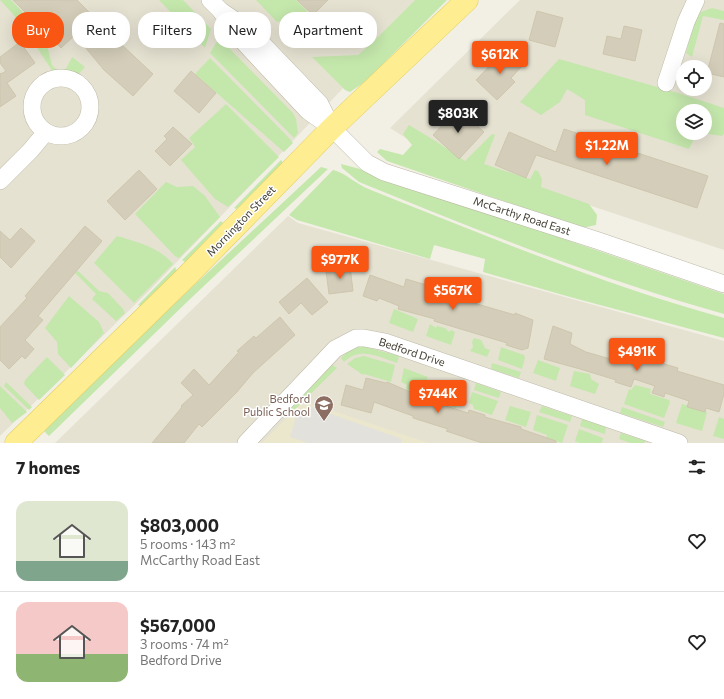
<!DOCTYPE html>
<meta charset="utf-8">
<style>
:root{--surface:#fff;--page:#f6f6f6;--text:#222;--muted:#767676;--line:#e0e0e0;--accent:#fa5613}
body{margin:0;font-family:Commissioner,sans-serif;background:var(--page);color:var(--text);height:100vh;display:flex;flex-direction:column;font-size:15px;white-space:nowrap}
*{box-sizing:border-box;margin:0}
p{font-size:13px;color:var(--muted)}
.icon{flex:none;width:22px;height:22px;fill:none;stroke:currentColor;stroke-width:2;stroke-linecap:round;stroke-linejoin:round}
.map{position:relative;height:443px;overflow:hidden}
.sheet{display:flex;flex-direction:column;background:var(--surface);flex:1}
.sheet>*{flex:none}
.hud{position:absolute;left:12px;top:12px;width:400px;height:36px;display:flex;gap:8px}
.fabs{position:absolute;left:676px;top:60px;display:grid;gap:8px}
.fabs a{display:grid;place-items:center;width:36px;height:36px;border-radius:50%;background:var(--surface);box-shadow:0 4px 16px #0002;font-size:20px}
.price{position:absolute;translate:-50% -34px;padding:0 9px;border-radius:4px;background:var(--accent);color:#fff;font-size:13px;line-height:26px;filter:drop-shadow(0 1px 2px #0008)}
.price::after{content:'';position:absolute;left:50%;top:24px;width:12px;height:9px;margin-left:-6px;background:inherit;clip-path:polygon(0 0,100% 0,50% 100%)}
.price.selected{background:#222;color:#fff}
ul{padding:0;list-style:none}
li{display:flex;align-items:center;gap:12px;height:100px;padding:0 16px}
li+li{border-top:1px solid var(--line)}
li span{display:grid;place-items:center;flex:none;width:112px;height:80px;border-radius:12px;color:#555}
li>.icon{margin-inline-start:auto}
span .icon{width:48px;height:48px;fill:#fffc;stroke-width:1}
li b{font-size:17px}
h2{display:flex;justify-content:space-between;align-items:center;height:48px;padding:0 16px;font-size:17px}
.pill{padding:0 14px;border-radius:16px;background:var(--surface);box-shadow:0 4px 16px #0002;font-size:14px;line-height:36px}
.pill.selected{background:var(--accent);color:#fff}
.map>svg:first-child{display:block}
.residential{fill:#e6e2d2;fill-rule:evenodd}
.education{fill:#ebe7cd}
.green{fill:#c4e7ac}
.parking{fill:#e2e1dc}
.building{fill:#d3cdb9;stroke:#cec6ad}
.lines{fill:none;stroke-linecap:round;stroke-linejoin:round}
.minor-casing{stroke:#bdb9a6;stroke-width:18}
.major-casing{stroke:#e3ce61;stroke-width:23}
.minor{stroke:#fff;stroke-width:17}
.major{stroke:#feee91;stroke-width:22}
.labels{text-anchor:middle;stroke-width:3;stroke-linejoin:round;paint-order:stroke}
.street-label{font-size:11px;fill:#444034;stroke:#fff}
.education-label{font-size:11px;fill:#785e54;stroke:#fff;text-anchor:end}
</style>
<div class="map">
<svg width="724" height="443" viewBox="0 0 724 443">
<rect width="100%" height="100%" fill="#f2f0e4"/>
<g class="residential">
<polygon points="0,0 427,0 250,186 148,292 0,436"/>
<path d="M 520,0 L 724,0 L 724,250 L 426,151 L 390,128 ZM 683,67 L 705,67 L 705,89 L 683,89 ZM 683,111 L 705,111 L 705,133 L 683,133 Z"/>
<polygon points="288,216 298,223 724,341 724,443 55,443"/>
</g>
<polygon class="education" points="304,401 428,443 262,443"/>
<g class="green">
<polygon points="0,0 11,0 38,28 47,45 52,65 58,71 66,69 72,57 85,67 76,77 66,75 55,75 24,28 12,13"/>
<polygon points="159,0 183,0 211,29 205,48"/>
<polygon points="256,0 296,0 307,11 288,30 279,21 277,22"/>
<polygon points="415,0 447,0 366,81 350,92 345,90 312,57 358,55 372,43"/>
<polygon points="712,8 724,11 724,20 703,16 692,57 686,53 695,17 701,12"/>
<polygon points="219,38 293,113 296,119 298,133 294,138 210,53"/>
<polygon points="210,58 290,139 293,143 284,152 195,74"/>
<polygon points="559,59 678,93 724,108 724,134 722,136 701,133 705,133 705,111 683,111 683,133 697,133 689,149 585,115 585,100 567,89 560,102 541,115 520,102"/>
<polygon points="226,104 279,157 228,207 215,199 181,160 195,147 189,138"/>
<polygon points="409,125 437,142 465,161 492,134 495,135 484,164 530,179 535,170 538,171 542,179 541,187 589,204 597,215 596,225 582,228 387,161 377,152 380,149 403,155 412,145 403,134"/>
<polygon points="281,160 283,163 237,209 234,208"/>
<path d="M 341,164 L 360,169 L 724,294 L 724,314 C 599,279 479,231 359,182 L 342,168 Z"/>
<polygon points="321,167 328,169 188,301 49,436 44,431 159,318"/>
<path d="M 333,170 C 344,172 355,183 366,188 C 484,235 601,284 724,318 L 724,338 L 570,297 L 483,272 L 485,259 L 434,245 L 430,259 L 297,220 L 289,215 Z"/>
<polygon points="166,182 177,187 193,186 205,196 220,217 179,258 175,256 135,214"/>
<polygon points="221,221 223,223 185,262 182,260"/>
<path d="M 117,236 C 137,242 159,247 173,264 L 134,303 L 94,263 Z"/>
<polygon points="175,267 177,271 141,306 138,305"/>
<polygon points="78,271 99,291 108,293 123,309 125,313 116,321 92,299 96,294 75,273"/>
<polygon points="69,296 99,322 104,333 71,368 58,354 57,342 45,328"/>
<polygon points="394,309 418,319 413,332 389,323"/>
<polygon points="430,324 436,328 437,326 445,328 449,332 451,330 455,332 451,345 426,336"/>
<polygon points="474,338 481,340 485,348 490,350 487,357 470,351 473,347 472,342"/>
<path d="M 358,347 L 366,347 L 399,356 L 397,363 C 379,357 360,346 344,362 L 341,358 L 349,350 Z"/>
<polygon points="501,347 524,355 525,358 522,369 498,360"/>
<polygon points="364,356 395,365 391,382 364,374 363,375 347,364 355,358"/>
<polygon points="47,357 65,375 39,400 24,384 25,380"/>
<polygon points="538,360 560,368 556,381 533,373"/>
<polygon points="492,363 521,372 519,378 491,369"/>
<polygon points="332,365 337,368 293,411 290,407"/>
<polygon points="404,368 428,377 418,394 406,389 407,385 401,382"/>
<polygon points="574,371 590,374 591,379 599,384 595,394 570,386"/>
<polygon points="6,382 32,407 29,410 4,386"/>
<polygon points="442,382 462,389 456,408 440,403 441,400 437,398"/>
<polygon points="476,383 501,392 499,398 474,390"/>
<polygon points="635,385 651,389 650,394 669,400 670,402 664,418 624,404 629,389 631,390"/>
<polygon points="0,386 27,412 12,423 0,408"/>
<polygon points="472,392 498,401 492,415 474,409 473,405 469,403"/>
<polygon points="682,404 707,412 702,431 676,423"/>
<polygon points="510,406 531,412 526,427 505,420"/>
<polygon points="542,406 572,416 570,422 539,412"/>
<polygon points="622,407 665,422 663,427 620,413"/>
<polygon points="537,415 568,425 562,443 546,439 547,435 533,430"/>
<polygon points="719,417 724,419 724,439 713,436"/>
<polygon points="582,419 606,427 605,434 580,426"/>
<polygon points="579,429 603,438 602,443 579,443 575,441"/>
<polygon points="621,433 646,441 644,443 630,443 619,439"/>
</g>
<polygon class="parking" points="311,407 402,439 401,443 308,443 290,437 297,414 308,417"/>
<g class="building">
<polygon points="13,0 77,0 107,30 109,27 122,43 121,44 153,74 133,96 104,70 75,35 61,48"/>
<polygon points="297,0 328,0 313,15"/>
<polygon points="537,11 563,18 555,47 529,40"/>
<polygon points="720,23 724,24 724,77 707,73"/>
<polygon points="624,26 642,30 635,61 603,54 607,36 621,39"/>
<polygon points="20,42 35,63 7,83 16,96 0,107 0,73 1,74 6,71 0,63 0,57"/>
<polygon points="505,50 522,66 511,78 515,82 497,100 476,80"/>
<polygon points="191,71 216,93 199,113 174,91"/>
<polygon points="458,108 484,132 459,159 433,135"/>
<polygon points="173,127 192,144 170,166 155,151 167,139 164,136"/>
<polygon points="564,129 708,176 697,208 536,155 526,178 495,165 509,132 556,152"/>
<polygon points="139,170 157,189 125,220 107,201"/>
<polygon points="85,226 102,241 38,316 43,320 25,340 34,349 25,359 22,356 9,369 0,360 0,327 27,298 25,296"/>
<polygon points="21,228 35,241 11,268 0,257 0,231 10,240"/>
<polygon points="350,266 353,291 329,294 326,271"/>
<polygon points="370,275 404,287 406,279 423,284 461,295 460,299 515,315 515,313 533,320 528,348 522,350 506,345 507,343 434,321 435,319 398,309 399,306 379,298 377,301 363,296"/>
<polygon points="307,278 328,302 312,315 301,303 289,314 279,302"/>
<polygon points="280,317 295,335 253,373 236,393 202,427 199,424 184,443 152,443 182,407 181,406 193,395 181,383 194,369 209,385 239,352 237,351 254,336 256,338"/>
<polygon points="553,326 572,333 570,344 586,352 621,362 627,341 645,346 641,357 678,368 677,371 724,385 724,394 719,412 706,408 705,412 687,407 689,401 665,393 664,397 652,393 655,386 634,379 631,387 615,382 616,380 580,369 544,359"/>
<polygon points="366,378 386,383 387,382 415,394 414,396 468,413 469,410 485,415 485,417 521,427 521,429 556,441 556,443 482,443 446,431 448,429 413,418 413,416 374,402 371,413 341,405 346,385 363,390"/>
</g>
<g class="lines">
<g class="minor-casing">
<g id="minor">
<polyline points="210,0 221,11 249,30 320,104 331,126"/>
<polyline points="221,11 236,34 308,111 332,128 367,163 384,172 599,241 724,284"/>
<circle cx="61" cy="107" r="29"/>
<polyline points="666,83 686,22 696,0"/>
<polyline points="0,181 30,151 46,132"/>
<polyline points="246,443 335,349 356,338 364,338 385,342 679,443"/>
</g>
</g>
<g class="major-casing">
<polyline id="major" points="16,443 188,275 332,128 467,0"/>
</g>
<use href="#minor" class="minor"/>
<use href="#major" class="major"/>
</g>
<defs>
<g id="school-pin" transform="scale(1)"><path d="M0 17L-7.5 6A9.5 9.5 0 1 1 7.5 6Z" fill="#8d6e63" stroke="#fff"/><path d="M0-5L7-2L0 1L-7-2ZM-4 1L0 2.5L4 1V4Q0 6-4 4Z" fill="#fff"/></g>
</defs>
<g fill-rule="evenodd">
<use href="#school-pin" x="324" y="405"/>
</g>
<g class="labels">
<g class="street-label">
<text transform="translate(522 216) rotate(18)" y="4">McCarthy Road East</text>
<text transform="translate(241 221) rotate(-46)" y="4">Mornington Street</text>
<text transform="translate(412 352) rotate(18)" y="4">Bedford Drive</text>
</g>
<g class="education-label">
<text x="310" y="403">Bedford<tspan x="310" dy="13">Public School</tspan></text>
</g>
</g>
</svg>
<div class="fabs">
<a><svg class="icon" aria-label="locate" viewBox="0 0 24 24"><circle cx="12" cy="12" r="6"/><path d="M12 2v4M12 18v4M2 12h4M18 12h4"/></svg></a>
<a><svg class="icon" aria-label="layers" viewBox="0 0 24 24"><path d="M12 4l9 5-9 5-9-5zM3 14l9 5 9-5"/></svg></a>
</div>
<b class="price" style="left:500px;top:75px">$612K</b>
<b class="price selected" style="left:458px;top:134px">$803K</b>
<b class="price" style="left:607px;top:166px">$1.22M</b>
<b class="price" style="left:340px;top:280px">$977K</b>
<b class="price" style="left:453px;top:311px">$567K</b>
<b class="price" style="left:637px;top:372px">$491K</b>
<b class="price" style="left:438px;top:414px">$744K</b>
<div class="hud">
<a class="pill selected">Buy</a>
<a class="pill">Rent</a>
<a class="pill">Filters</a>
<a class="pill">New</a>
<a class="pill">Apartment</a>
</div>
</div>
<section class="sheet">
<h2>7 homes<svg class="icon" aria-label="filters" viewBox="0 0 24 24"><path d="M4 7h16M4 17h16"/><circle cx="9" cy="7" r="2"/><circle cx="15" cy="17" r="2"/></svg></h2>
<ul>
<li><span style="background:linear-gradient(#dfe7d0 75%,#7fa58c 0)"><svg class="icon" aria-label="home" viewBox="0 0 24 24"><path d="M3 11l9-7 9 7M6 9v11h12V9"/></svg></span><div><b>$803,000</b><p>5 rooms · 143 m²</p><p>McCarthy Road East</p></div><svg class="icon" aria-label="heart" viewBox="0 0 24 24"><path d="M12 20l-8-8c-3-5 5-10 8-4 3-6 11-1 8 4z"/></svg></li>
<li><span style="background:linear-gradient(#f6c9c9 65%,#8fb573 0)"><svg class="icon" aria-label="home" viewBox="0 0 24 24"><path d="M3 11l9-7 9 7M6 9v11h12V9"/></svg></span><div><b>$567,000</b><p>3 rooms · 74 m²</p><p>Bedford Drive</p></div><svg class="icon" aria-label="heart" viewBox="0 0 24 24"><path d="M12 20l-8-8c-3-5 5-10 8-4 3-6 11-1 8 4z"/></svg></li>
</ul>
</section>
